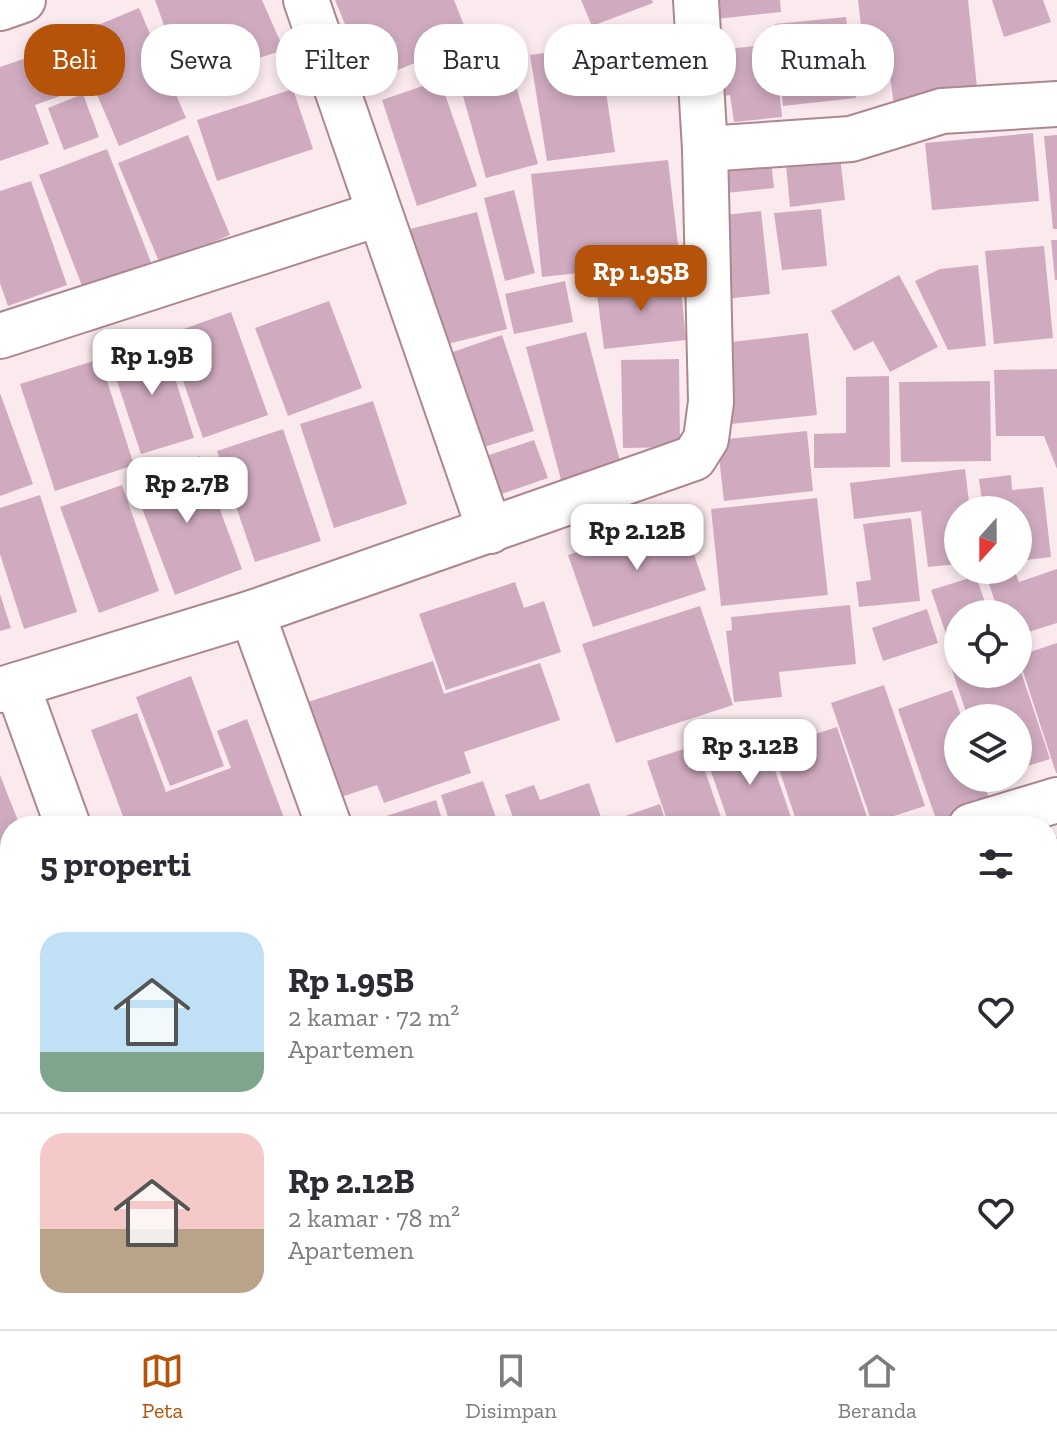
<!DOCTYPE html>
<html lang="id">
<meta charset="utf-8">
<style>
:root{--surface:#fff;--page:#f7f7f7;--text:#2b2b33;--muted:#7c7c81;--line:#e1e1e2;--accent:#b45309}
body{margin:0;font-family:"Zilla Slab",serif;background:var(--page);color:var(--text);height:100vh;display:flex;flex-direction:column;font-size:30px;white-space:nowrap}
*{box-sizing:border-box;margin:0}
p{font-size:26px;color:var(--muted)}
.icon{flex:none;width:44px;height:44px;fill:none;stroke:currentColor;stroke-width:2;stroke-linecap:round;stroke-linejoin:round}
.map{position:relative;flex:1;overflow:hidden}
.panel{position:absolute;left:0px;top:816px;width:1058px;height:514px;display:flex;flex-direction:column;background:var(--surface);border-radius:32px 32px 0 0;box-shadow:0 4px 12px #0003}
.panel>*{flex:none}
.top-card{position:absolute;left:24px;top:24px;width:1010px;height:72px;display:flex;gap:16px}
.needle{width:52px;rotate:201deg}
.tools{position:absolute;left:944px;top:496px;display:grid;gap:16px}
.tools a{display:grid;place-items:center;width:88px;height:88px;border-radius:50%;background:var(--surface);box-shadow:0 4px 12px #0003;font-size:40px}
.price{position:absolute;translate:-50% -68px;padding:0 18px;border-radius:16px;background:#fff;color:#222;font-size:26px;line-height:52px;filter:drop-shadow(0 2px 4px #0008)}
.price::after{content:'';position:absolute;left:50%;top:48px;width:24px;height:18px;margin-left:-12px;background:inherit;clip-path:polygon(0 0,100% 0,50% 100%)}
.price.current{background:var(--accent);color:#fff}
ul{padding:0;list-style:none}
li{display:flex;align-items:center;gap:24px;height:200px;padding:0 40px}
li+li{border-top:2px solid var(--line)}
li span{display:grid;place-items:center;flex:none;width:224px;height:160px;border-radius:24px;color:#555}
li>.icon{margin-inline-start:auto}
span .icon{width:96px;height:96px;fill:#fffc;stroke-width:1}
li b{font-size:34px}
h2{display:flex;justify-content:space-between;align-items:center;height:96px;padding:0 40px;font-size:34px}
.tag{padding:0 28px;border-radius:32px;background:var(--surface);box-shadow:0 4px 12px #0003;font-size:28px;line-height:72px}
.tag.current{background:var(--accent);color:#fff}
.tab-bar{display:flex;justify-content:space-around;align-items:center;height:112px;border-top:2px solid var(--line);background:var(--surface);font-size:22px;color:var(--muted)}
.tab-bar a{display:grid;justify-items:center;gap:4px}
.tab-bar .current{color:var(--accent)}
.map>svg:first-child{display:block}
.building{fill:#d0abc0}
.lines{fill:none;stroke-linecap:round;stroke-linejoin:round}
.street-casing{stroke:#ad878e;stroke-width:48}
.street{stroke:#fff;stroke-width:44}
</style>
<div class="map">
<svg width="1057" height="1329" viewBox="0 0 1057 1329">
<rect width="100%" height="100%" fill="#fbeaed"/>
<g class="building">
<polygon points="155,0 262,0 284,50 184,82"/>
<polygon points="335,0 454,0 470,40 369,82"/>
<polygon points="581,0 652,0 653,3 592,26"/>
<polygon points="714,0 780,0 781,12 716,19"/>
<polygon points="858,0 968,0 978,97 894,106 889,68 866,70"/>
<polygon points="992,0 1043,0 1051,22 1004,37"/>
<polygon points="139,8 186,118 119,146 72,36"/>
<polygon points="846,17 856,98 783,106 775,24"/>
<polygon points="774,44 782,117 734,122 730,95 714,97 709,51"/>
<polygon points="599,45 615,152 547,161 530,55"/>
<polygon points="61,46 77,90 35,105 49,144 0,161 0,67"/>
<polygon points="510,64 538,164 486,178 458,78"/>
<polygon points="440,80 477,186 417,206 382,100"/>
<polygon points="293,89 313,149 217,181 197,120"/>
<polygon points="83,94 99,137 64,150 48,108"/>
<polygon points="1033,133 1039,201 932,210 925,143"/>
<polygon points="188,135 230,235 160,264 118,163"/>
<polygon points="1057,135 1057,229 1053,229 1044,136"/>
<polygon points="839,148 845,200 790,207 785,154"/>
<polygon points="107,149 152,265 84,291 39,175"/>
<polygon points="770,152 774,188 726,193 722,157"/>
<polygon points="668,160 680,262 542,277 531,174"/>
<polygon points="31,181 67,285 8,306 0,283 0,191"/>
<polygon points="514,190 535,273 505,281 484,198"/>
<polygon points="821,209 827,266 782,270 774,213"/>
<polygon points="761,211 770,294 725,299 715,216"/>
<polygon points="477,212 507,329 440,346 410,229"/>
<polygon points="1051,240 1057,240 1057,280 1055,280"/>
<polygon points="1044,246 1053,338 994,344 985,251"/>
<polygon points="978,265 986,346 948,350 915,281 940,269"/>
<polygon points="899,275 938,347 890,372 873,341 854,351 831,311"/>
<polygon points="680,278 686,340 604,349 596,286"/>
<polygon points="565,281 573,322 514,334 505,294"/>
<polygon points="329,301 362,388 288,416 255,328"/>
<polygon points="231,312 268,415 203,438 167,335"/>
<polygon points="586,332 621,465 561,480 526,347"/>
<polygon points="808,333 817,415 731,424 723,343"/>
<polygon points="502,335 534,431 484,447 450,353"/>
<polygon points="163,341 194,438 141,454 109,357"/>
<polygon points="100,359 134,465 55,491 20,384"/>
<polygon points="679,359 680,447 623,448 621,360"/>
<polygon points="1057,369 1057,469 1044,436 996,436 994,370"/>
<polygon points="889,376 890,467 814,468 814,434 846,433 846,377"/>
<polygon points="990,381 991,461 901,462 899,382"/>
<polygon points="0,393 33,484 0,496"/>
<polygon points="373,401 407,504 334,528 300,424"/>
<polygon points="283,429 321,541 255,562 217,451"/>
<polygon points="807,431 813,491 724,501 717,440"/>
<polygon points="534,440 548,478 490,498 477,459"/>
<polygon points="200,456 242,569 175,595 132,482"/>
<polygon points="965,469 970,510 958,510 958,564 928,567 921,511 854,519 850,483"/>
<polygon points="1011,475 1012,490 1043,487 1051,557 1018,561 1018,510 983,510 979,479"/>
<polygon points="122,485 159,591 99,613 60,507"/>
<polygon points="40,495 77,612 24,629 0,554 0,508"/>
<polygon points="817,498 828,595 721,606 711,509"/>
<polygon points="682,518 706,590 593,627 568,555"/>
<polygon points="911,518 920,601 859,607 856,582 871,580 863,524"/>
<polygon points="1057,569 1057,623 1019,635 1018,614 1012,614 1008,604 997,608 988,581 1015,572 1019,582"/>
<polygon points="976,576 989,614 958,614 958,644 950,646 931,590"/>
<polygon points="515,582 524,608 544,601 561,652 446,690 419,614"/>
<polygon points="0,594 11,628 0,631"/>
<polygon points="850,605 856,664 779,672 782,697 734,702 726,631 732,630 731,617"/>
<polygon points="700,606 733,705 616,743 582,644"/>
<polygon points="927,609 938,643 883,661 872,628"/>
<polygon points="1057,643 1057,773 1056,773 1018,656"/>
<polygon points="958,654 958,674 1018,674 1019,666 1050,759 1018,769 1018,718 968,718 948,658"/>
<polygon points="433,661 444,694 540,663 560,720 464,752 471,773 384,803 377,785 338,798 305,703"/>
<polygon points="191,676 224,766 170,786 136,697"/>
<polygon points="884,685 925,806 872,823 831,703"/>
<polygon points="952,690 962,718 958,718 958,778 982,778 992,807 938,825 898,709"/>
<polygon points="137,713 166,792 231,768 217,731 247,719 284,818 263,826 105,826 124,819 91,730"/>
<polygon points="837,727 870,826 798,826 772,748"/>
<polygon points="764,738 794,826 730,826 706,757"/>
<polygon points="696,745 724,826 669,826 647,761"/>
<polygon points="0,775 20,826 10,826 10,893 0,897"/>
<polygon points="483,781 499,826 451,826 441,795"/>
<polygon points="589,783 604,826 516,826 505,795 534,785 540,800"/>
<polygon points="436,800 444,826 358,826 358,825"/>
<polygon points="660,804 667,826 606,826 605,823"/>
<polygon points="1057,837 1057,976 1048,978 1048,840"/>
<polygon points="10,994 10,1079 0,1082 0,997"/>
<polygon points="1057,999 1057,1045 1056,1045 1048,1018 1048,1002"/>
<polygon points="1049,1047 1057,1074 1057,1120 1048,1122"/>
<polygon points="10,1160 10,1258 0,1261 0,1163"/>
<polygon points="1048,1202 1057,1226 1057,1278 1048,1281"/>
<polygon points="10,1268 10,1316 0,1319 0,1271"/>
<polygon points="1057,1308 1057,1329 997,1329 1022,1320 1048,1320 1048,1311"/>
<polygon points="93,1320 103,1320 106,1329 67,1329"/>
<polygon points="115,1320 169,1320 169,1321 143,1329 118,1329"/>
<polygon points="200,1320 257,1320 260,1329 175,1329"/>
<polygon points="324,1320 360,1320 360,1321 327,1329"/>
<polygon points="413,1320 430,1320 433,1329 388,1329"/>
<polygon points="460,1320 513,1320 516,1329 463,1329"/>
<polygon points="565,1320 574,1320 577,1329 540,1329"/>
<polygon points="646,1320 696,1320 699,1329 649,1329"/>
<polygon points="700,1320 749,1320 752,1329 703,1329"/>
<polygon points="784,1320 812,1320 815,1329 759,1329"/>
<polygon points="821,1320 868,1320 871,1329 824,1329"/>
<polygon points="884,1320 915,1320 918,1328 887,1329"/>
<polygon points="957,1320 969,1320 972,1329 932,1329"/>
</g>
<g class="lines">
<g class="street-casing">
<g id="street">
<polyline points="306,0 490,531"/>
<polyline points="0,8 23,0"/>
<polyline points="705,149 851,139 942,111 1057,104"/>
<polyline points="0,336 378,214"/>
<polyline points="252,613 329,826"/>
<polyline points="17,685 68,826"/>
<polyline points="0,690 252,613 694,458 706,439 711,402 705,149 696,0"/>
<polyline points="971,826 1057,800"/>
<polyline points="0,1101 10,1098"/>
<polyline points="1048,1140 1057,1137"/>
<polyline points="302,1320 305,1329"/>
<polyline points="615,1320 618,1329"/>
</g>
</g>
<use href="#street" class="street"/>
</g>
</svg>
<div class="tools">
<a><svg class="needle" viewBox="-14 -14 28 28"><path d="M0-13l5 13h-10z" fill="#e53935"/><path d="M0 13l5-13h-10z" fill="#7c7c81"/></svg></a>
<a><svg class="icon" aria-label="locate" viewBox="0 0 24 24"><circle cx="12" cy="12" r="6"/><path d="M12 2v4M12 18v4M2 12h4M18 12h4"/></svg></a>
<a><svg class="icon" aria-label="layers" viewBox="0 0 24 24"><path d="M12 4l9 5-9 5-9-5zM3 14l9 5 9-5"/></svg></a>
</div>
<b class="price current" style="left:641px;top:313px">Rp 1.95B</b>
<b class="price" style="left:152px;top:397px">Rp 1.9B</b>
<b class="price" style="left:187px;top:525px">Rp 2.7B</b>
<b class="price" style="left:637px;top:572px">Rp 2.12B</b>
<b class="price" style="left:750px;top:787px">Rp 3.12B</b>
<div class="top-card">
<a class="tag current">Beli</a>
<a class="tag">Sewa</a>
<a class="tag">Filter</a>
<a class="tag">Baru</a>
<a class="tag">Apartemen</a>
<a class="tag">Rumah</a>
</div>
<section class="panel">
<h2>5 properti<svg class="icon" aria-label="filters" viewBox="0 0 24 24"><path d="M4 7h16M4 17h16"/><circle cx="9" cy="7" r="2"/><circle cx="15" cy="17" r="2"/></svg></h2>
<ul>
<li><span style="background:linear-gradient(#bfe0f5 75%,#7fa58c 0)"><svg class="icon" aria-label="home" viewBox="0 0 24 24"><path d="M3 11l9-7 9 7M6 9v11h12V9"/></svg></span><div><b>Rp 1.95B</b><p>2 kamar · 72 m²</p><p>Apartemen</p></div><svg class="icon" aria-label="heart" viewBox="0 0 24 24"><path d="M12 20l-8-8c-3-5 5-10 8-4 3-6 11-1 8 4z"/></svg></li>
<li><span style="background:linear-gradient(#f6c9c9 60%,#b9a48a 0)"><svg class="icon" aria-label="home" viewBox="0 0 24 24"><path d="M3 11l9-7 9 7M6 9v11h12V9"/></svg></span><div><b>Rp 2.12B</b><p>2 kamar · 78 m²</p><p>Apartemen</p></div><svg class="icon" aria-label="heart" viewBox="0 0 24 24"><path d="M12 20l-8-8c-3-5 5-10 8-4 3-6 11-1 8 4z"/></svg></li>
</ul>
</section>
</div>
<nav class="tab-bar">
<a class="current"><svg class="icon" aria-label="map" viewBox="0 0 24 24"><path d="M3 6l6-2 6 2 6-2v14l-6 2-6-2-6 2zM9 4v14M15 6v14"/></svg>Peta</a>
<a><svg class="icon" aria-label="saved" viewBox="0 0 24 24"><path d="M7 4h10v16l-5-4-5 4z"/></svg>Disimpan</a>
<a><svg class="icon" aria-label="home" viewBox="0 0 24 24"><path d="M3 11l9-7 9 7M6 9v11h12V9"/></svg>Beranda</a>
</nav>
